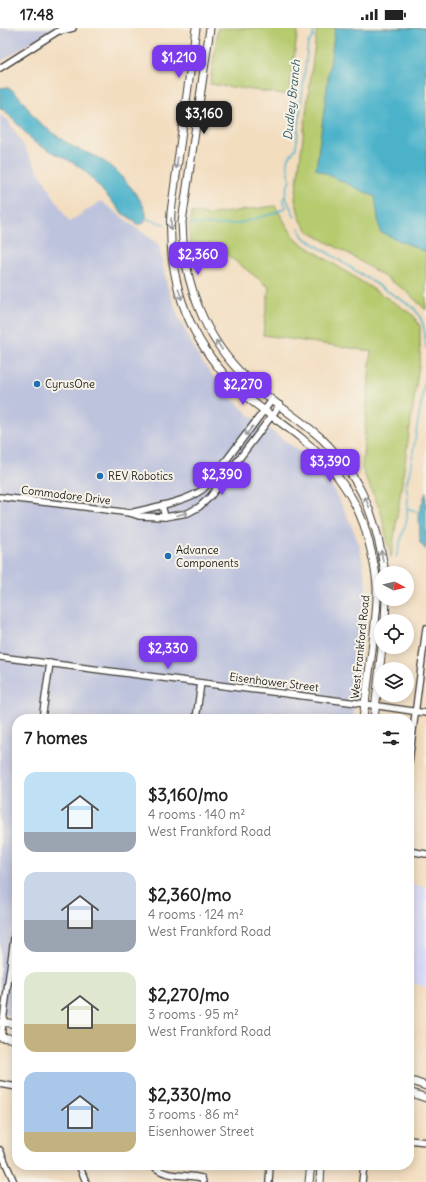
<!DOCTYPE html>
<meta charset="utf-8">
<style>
:root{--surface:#fff;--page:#f2f2f2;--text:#222;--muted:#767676;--accent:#7c3aed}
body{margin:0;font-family:Delius,sans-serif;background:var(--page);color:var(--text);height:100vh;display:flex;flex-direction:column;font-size:15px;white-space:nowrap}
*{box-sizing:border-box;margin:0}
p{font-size:13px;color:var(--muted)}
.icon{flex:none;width:22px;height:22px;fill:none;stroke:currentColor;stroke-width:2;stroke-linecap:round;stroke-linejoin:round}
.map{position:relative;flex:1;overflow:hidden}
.side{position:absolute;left:12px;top:686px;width:402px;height:456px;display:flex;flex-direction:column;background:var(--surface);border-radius:16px;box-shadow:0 2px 10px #0003}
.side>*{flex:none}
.needle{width:26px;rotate:97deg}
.buttons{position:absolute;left:374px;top:538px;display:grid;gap:8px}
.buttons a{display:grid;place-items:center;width:40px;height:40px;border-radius:50%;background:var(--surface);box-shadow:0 2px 10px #0003;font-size:20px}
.price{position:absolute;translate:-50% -34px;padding:0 9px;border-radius:8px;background:var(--accent);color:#fff;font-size:13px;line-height:26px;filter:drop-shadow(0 1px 2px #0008)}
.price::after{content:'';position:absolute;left:50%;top:24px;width:12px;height:9px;margin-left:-6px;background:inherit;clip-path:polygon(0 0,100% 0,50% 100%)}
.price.current{background:#222;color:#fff}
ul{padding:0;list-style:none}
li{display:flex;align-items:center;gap:12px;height:100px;padding:0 12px}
li span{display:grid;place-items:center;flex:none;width:112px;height:80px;border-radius:12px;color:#555}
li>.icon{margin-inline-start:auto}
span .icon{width:48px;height:48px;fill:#fffc;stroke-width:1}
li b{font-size:17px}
h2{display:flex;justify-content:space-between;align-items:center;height:48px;padding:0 12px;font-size:17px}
.status{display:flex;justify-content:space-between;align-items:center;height:28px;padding:0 20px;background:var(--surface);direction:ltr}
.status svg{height:11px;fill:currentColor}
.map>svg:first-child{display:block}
.built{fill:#d6d8f8}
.industrial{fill:#bec3dd}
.green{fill:#b6ca6e;stroke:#697345}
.water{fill:#4bb2ca;stroke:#346773}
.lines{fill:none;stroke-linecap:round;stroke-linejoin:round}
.stream{stroke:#4bb2ca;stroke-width:1.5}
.minor-casing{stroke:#3c3934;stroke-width:8}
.major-casing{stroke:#3c3934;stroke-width:9}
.minor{stroke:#fff;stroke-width:5.5}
.major{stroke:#fff;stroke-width:7}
.oneway{stroke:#999}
.poi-dot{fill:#1f6fb2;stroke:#f7f3e8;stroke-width:1.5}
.labels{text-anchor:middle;stroke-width:4;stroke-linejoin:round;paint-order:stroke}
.poi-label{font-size:11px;fill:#1c1c1c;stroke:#f7f3e8;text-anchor:start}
.street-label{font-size:11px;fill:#1c1c1c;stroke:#f7f3e8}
.water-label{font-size:12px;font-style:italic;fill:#2f5862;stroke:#f7f3e8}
</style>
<div class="status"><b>17:48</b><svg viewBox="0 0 49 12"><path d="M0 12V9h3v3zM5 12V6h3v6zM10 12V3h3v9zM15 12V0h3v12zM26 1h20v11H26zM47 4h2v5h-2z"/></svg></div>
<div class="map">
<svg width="426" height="1154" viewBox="0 0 426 1154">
<rect width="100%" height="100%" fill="#f7f3e8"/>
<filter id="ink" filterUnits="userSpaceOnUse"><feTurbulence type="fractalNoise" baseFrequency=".025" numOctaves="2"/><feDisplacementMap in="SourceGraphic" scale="8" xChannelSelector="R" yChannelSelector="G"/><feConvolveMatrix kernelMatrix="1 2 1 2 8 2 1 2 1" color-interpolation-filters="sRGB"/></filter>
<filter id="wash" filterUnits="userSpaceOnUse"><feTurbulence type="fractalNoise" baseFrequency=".012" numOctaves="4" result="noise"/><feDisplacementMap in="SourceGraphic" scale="16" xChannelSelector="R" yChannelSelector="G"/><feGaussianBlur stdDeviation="0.9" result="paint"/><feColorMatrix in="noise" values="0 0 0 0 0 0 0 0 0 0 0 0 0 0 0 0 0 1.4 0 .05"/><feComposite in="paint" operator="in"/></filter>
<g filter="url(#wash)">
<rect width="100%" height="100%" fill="#f3ddbf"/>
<polygon class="built" points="409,857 426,859 426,959 409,954"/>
<g class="industrial">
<polygon points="0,0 54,0 0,34"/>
<polygon points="0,87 8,92 69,194 101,173 159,217 167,257 179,291 198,328 223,361 248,386 307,429 330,455 347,487 360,518 366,554 366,588 353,691 17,691 17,988 0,986"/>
</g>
<g class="green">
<polygon points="218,0 298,0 289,67 210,56"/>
<polygon points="317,0 426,0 426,282 405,262 349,226 325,213 308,203 300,191 295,171"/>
<polygon points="275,178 295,211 412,286 420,298 420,330 391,531 381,484 362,441 371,323 263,307 269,259 226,226 193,233 189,205 192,184 206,187"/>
</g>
<g class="water">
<polygon points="335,0 426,0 426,224 380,204 375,169 316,141"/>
<path d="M 7,59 C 23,66 27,84 40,95 C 50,103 61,111 72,118 C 83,124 95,127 105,134 C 117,143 148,174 146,189 C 146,191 145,193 144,195 L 137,197 L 135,193 L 122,185 L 86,144 L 74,135 L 35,115 L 4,82 L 0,81 L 0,60 Z"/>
<polygon points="426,464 426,522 420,515 419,484"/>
</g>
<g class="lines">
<g class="stream">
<polyline points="295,189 285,168 287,159 290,153 287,132 296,120 308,15 313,9 314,0"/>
<polyline points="144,190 164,196"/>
<polyline points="188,196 216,197 237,196 275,185 286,179 283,171 285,169"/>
<path d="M 299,200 L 303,209 L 414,280 C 425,294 425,303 426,320"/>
<polyline points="420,485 407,480 408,469 406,457 410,442 426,346"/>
<polyline points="396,529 407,491 407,481"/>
</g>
</g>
</g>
<g filter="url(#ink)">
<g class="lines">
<g class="minor-casing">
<g id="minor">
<polyline points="61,3 73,0"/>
<polyline points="0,40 63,0"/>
<polyline points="0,469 85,479 130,485 139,488 165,489 188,485 199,479 210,469 280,377"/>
<polyline points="162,477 165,489"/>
<path d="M 130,485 C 150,480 185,474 202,462 C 206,459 209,454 212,451 L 272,372"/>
<polyline points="0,629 365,676 426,685"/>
<polyline points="42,691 50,635"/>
<polyline points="196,691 201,655"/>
<polyline points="409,734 426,600"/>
<polyline points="409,823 426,826"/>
<polyline points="1,1009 17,887"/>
<polyline points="0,1056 17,1059"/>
<polyline points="409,1112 426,1114"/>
<polyline points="0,1122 14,1154"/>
<polyline points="79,1137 86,1154"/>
<path d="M 153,1137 C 163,1150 187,1146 202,1150 L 203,1154"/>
<polyline points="269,1154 270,1137"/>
<polyline points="362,1154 364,1137"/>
</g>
</g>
<g class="major-casing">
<g id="major">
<path d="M 196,0 L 171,184 C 167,258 192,321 248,370 C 265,384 284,396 301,410 C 327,431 353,465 364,497 C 370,517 376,538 377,559 C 378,580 374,601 372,622 C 369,645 366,668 363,691"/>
<path d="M 210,0 L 182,194 C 183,253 203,309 247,351 C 270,373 297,389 321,410 C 362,450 376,489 385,545"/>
<polyline points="385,593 386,571"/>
<polyline points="374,691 382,619"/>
<polyline points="0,994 17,996"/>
<polyline points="0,1009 17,1011"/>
<polyline points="409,1052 426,1058"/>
<polyline points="409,1064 426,1070"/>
<polyline points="309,1154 311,1137"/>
<polyline points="320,1154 321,1137"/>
</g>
</g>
<use href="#minor" class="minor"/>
<use href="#major" class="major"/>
</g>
<defs><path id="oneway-shaft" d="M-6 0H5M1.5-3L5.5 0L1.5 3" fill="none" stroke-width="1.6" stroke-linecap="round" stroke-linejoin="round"/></defs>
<g class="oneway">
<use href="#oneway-shaft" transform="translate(177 135) rotate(97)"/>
<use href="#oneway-shaft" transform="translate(171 196) rotate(92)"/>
<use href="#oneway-shaft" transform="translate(180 266) rotate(73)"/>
<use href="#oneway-shaft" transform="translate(219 317) rotate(-123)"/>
<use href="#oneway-shaft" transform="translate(249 403) rotate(128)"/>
<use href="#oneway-shaft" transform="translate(367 474) rotate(-114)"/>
<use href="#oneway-shaft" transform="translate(182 486) rotate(-14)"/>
<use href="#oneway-shaft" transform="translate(382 528) rotate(-100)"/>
</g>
</g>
<g class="poi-dot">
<circle cx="37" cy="356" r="4"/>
<circle cx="100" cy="448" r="4"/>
<circle cx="168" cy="528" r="4"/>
</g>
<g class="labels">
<g class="poi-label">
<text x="45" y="360">CyrusOne</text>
<text x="108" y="452">REV Robotics</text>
<text x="176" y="526">Advance<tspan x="176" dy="13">Components</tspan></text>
</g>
<g class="street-label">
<text transform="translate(66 467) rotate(7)" y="4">Commodore Drive</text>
<text transform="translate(360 619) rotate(-84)" y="4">West Frankford Road</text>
<text transform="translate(274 654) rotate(7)" y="4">Eisenhower Street</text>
</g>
<g class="water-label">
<text transform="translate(292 72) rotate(-84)" y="4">Dudley Branch</text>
</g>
</g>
</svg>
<div class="buttons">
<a><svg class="needle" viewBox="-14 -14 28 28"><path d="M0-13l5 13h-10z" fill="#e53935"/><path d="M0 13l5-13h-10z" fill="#767676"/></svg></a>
<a><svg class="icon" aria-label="locate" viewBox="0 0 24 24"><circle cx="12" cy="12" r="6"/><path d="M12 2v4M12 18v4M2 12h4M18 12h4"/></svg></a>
<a><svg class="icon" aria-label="layers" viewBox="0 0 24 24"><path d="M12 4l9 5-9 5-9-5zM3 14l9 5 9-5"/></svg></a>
</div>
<b class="price" style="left:179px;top:51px">$1,210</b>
<b class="price current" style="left:204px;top:107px">$3,160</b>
<b class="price" style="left:198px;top:248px">$2,360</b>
<b class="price" style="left:243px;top:378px">$2,270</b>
<b class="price" style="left:330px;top:455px">$3,390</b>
<b class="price" style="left:222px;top:468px">$2,390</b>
<b class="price" style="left:168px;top:642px">$2,330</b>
<section class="side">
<h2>7 homes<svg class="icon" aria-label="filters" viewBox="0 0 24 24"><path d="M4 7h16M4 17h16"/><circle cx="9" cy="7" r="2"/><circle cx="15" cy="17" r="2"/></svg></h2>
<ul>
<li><span style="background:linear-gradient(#bfe0f5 75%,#9aa5b1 0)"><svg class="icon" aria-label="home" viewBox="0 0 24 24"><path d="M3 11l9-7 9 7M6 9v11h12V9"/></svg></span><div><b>$3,160/mo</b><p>4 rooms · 140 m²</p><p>West Frankford Road</p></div></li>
<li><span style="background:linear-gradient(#c9d6e8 60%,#9aa5b1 0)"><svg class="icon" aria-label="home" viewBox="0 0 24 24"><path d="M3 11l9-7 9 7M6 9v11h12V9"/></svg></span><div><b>$2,360/mo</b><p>4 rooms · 124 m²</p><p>West Frankford Road</p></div></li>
<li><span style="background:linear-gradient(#dfe7d0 65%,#c2b280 0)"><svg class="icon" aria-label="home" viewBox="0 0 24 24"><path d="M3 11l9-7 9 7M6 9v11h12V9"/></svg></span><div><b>$2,270/mo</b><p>3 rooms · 95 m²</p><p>West Frankford Road</p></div></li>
<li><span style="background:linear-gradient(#a9c7e8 75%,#c2b280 0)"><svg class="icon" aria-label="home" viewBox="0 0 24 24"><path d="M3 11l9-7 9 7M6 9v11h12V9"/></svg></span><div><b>$2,330/mo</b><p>3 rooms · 86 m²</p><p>Eisenhower Street</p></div></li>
</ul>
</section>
</div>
